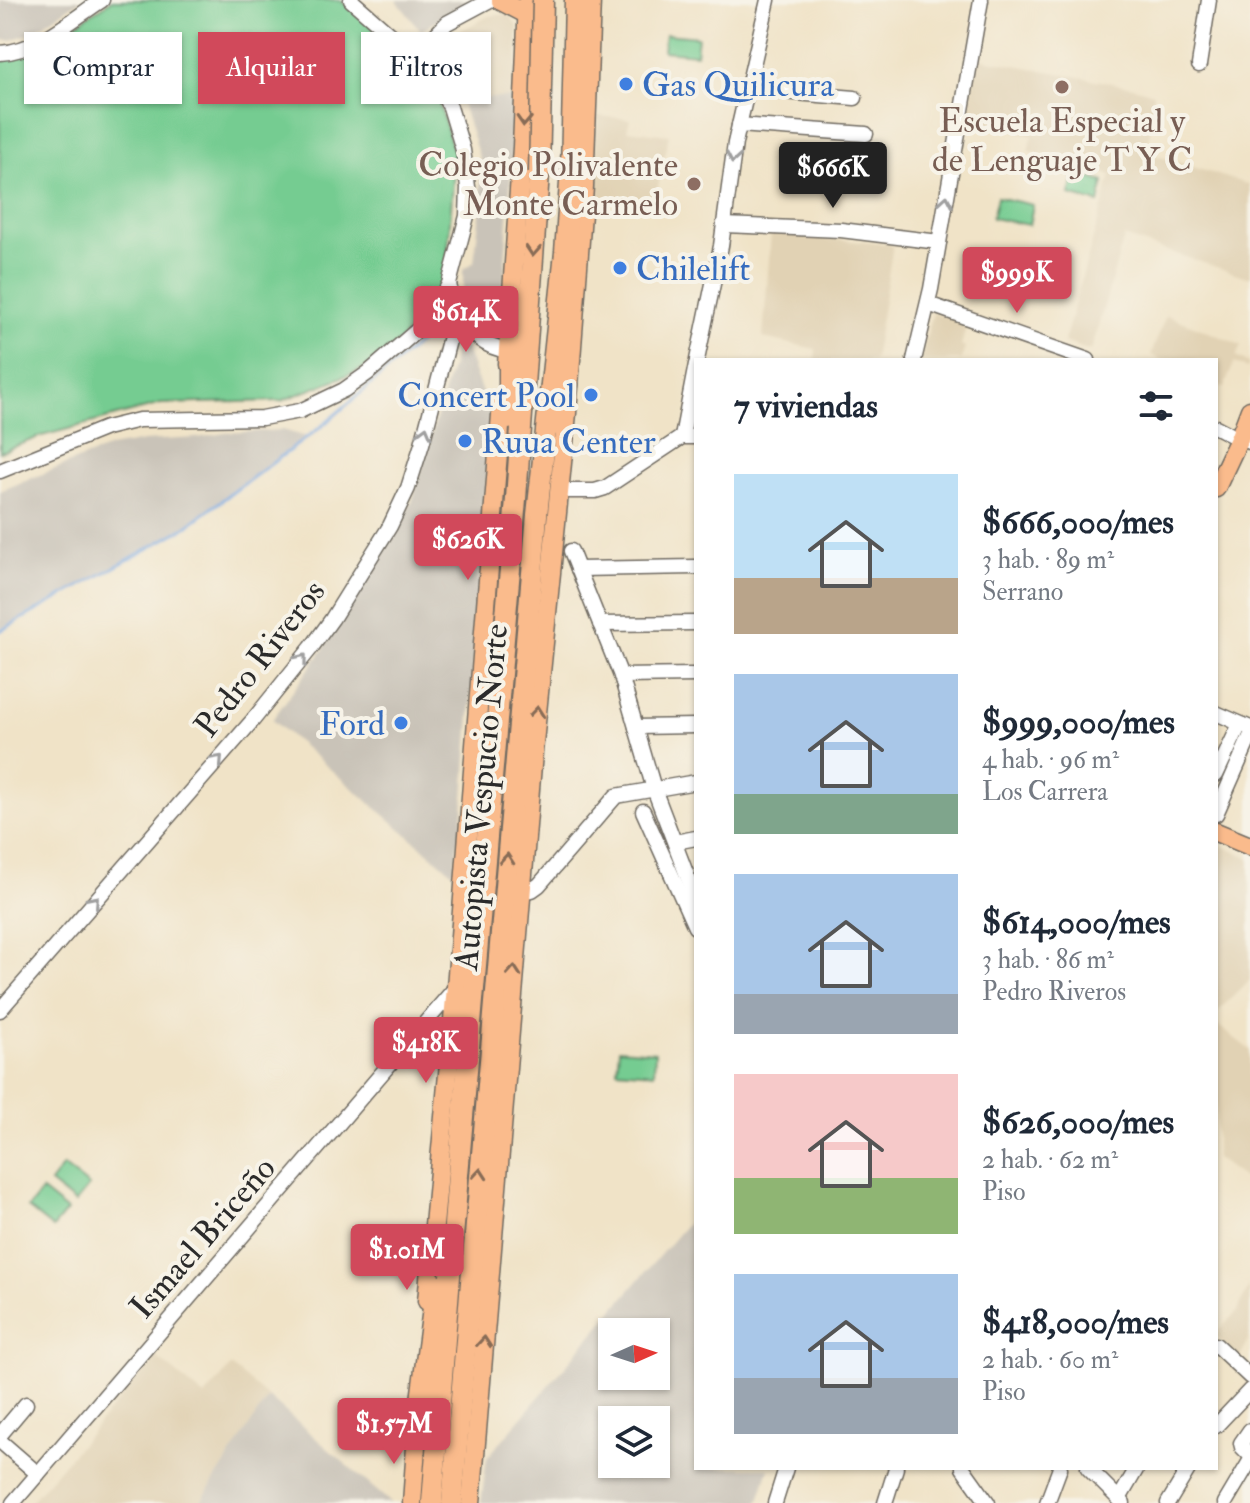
<!DOCTYPE html>
<html lang="es">
<meta charset="utf-8">
<style>
:root{--surface:#fff;--page:#f6f6f7;--text:#1f2937;--muted:#747a83;--accent:#d1495b}
body{margin:0;font-family:"IM FELL Double Pica",serif;background:var(--page);color:var(--text);height:100vh;display:flex;flex-direction:column;font-size:30px;white-space:nowrap}
*{box-sizing:border-box;margin:0}
p{font-size:26px;color:var(--muted)}
.icon{flex:none;width:44px;height:44px;fill:none;stroke:currentColor;stroke-width:2;stroke-linecap:round;stroke-linejoin:round}
.map{position:relative;flex:1;overflow:hidden}
.details{position:absolute;left:694px;top:358px;width:524px;height:1112px;display:flex;flex-direction:column;background:var(--surface);border-radius:0px;box-shadow:0 2px 6px #0004}
.details>*{flex:none}
.hud{position:absolute;left:24px;top:32px;width:550px;height:72px;display:flex;gap:16px}
.needle{width:52px;rotate:87deg}
.buttons{position:absolute;left:598px;top:1318px;display:grid;gap:16px}
.buttons a{display:grid;place-items:center;width:72px;height:72px;border-radius:0px;background:var(--surface);box-shadow:0 2px 6px #0004;font-size:40px}
.price{position:absolute;translate:-50% -68px;padding:0 18px;border-radius:8px;background:var(--accent);color:#fff;font-size:26px;line-height:52px;filter:drop-shadow(0 2px 4px #0008)}
.price::after{content:'';position:absolute;left:50%;top:48px;width:24px;height:18px;margin-left:-12px;background:inherit;clip-path:polygon(0 0,100% 0,50% 100%)}
.price.active{background:#222;color:#fff}
ul{padding:0;list-style:none}
li{display:flex;align-items:center;gap:24px;height:200px;padding:0 40px}
li span{display:grid;place-items:center;flex:none;width:224px;height:160px;border-radius:0px;color:#555}
li>.icon{margin-inline-start:auto}
span .icon{width:96px;height:96px;fill:#fffc;stroke-width:1}
li b{font-size:34px}
h2{display:flex;justify-content:space-between;align-items:center;height:96px;padding:0 40px;font-size:34px}
.chip{padding:0 28px;border-radius:0px;background:var(--surface);box-shadow:0 2px 6px #0004;font-size:28px;line-height:72px}
.chip.active{background:var(--accent);color:#fff}
.map>svg:first-child{display:block}
.built{fill:#e1d2b4}
.industrial{fill:#c9c3b8;fill-rule:evenodd}
.green{fill:#75cc91;stroke:#507c5e;stroke-width:2}
.lines{fill:none;stroke-linecap:round;stroke-linejoin:round}
.stream{stroke:#77a7e1;stroke-width:3}
.minor-casing{stroke:#706b62;stroke-width:17}
.major-casing{stroke:#706b62;stroke-width:21}
.highway-casing{stroke:#706b62;stroke-width:23}
.minor{stroke:#fff;stroke-width:14}
.major{stroke:#fabb8c;stroke-width:18}
.highway{stroke:#fabb8c;stroke-width:20}
.highway-bridge-casing{stroke:#706b62;stroke-width:23;stroke-linecap:butt}
.highway-bridge{stroke:#fabb8c;stroke-width:20}
.oneway{stroke:#886c57}
.oneway2{stroke:#a0a0a0}
.shop-dot{fill:#3f7fe0;stroke:#f7f3e8;stroke-width:3}
.education-dot{fill:#8d6e63;stroke:#f7f3e8;stroke-width:3}
.labels{text-anchor:middle;stroke-width:8;stroke-linejoin:round;paint-order:stroke}
.shop-label{font-size:34px;fill:#366cbe;stroke:#f7f3e8;text-anchor:start}
.education-label{font-size:34px;fill:#785e54;stroke:#f7f3e8}
.street-label{font-size:34px;fill:#2b2b2b;stroke:#f7f3e8}
</style>
<div class="map">
<svg width="1250" height="1503" viewBox="0 0 1250 1503">
<rect width="100%" height="100%" fill="#f7f3e8"/>
<filter id="ink" filterUnits="userSpaceOnUse"><feTurbulence type="fractalNoise" baseFrequency=".0125" numOctaves="2"/><feDisplacementMap in="SourceGraphic" scale="16" xChannelSelector="R" yChannelSelector="G"/><feConvolveMatrix kernelMatrix="1 2 1 2 8 2 1 2 1" color-interpolation-filters="sRGB"/></filter>
<filter id="wash" filterUnits="userSpaceOnUse"><feTurbulence type="fractalNoise" baseFrequency=".006" numOctaves="4" result="noise"/><feDisplacementMap in="SourceGraphic" scale="32" xChannelSelector="R" yChannelSelector="G"/><feGaussianBlur stdDeviation="1.8" result="paint"/><feColorMatrix in="noise" values="0 0 0 0 0 0 0 0 0 0 0 0 0 0 0 0 0 1.4 0 .05"/><feComposite in="paint" operator="in"/></filter>
<g filter="url(#wash)">
<rect width="100%" height="100%" fill="#f0e3c7"/>
<g class="built">
<polygon points="509,14 518,28 516,98 460,98 454,84 450,56 437,49 456,33 489,16"/>
<polygon points="977,58 1133,87 1154,93 1148,153 1250,185 1250,278 1124,237 1091,351 1064,342 1111,175 1028,151 1032,136 967,117"/>
<polygon points="596,116 630,119 627,130 669,135 654,206 592,196"/>
<polygon points="771,233 893,245 874,360 815,360 816,349 763,338"/>
<polygon points="933,313 967,323 961,346 965,348 961,360 920,360"/>
<polygon points="1166,315 1241,345 1236,357 1249,363 1247,368 1234,363 1224,388 1216,384 1216,360 1162,360 1151,355"/>
<polygon points="1216,843 1250,858 1250,980 1216,1013"/>
<polygon points="1216,1024 1250,1050 1250,1183 1216,1158"/>
<polygon points="1250,1285 1250,1334 1240,1360 1216,1337 1216,1333 1237,1312"/>
<polygon points="156,1357 205,1397 231,1366 268,1397 200,1503 30,1503"/>
</g>
<g class="industrial">
<polygon points="0,0 80,0 31,33 11,40 0,40"/>
<polygon points="396,0 470,0 421,31"/>
<polygon points="460,98 516,98 500,338 485,339 476,333 463,296 463,269 474,262 480,212 480,160"/>
<polygon points="459,330 481,390 492,407 461,840 458,841 454,874 272,720 323,650 412,502 458,344"/>
<polygon points="283,430 306,437 190,525 0,629 0,491 110,447 144,441 198,438 225,433"/>
<path d="M 696,1213 L 696,1468 L 769,1468 L 758,1503 L 481,1503 L 487,1458 ZM 612,1332 L 656,1332 L 656,1376 L 612,1376 ZM 612,1420 L 656,1420 L 656,1464 L 612,1464 Z"/>
<polygon points="268,1397 391,1503 200,1503"/>
</g>
<g class="green">
<polygon points="112,0 340,0 365,20 404,55 436,92 455,156 445,289 381,362 281,401 161,404 42,436 0,452 0,59 51,41"/>
<polygon points="665,34 698,37 696,54 663,51"/>
<polygon points="1075,174 1104,182 1099,203 1070,195"/>
<polygon points="997,197 1033,205 1029,225 992,218"/>
<polygon points="619,1049 655,1052 654,1073 617,1070"/>
<polygon points="63,1166 89,1186 75,1203 50,1183"/>
<polygon points="42,1191 67,1211 53,1228 28,1208"/>
</g>
<g class="lines">
<polyline class="stream" points="0,631 183,529 321,427 448,318"/>
</g>
</g>
<g filter="url(#ink)">
<g class="lines">
<g class="minor-casing">
<g id="minor">
<path d="M 0,53 C 38,51 71,20 102,0"/>
<polyline points="415,56 447,23 490,0"/>
<polyline points="1199,65 1209,0"/>
<polyline points="748,89 855,98"/>
<polyline points="739,125 866,134"/>
<polyline points="724,225 841,230 939,242"/>
<polyline points="928,304 1088,360"/>
<path d="M 454,308 C 471,331 479,347 509,351"/>
<polyline points="697,360 721,246 735,143 768,0"/>
<polyline points="914,360 931,289 981,0"/>
<polyline points="1216,427 1239,439 1250,442"/>
<polyline points="682,437 696,364"/>
<polyline points="0,471 106,428 139,420 262,418 300,411 344,390 368,373 422,326 436,309 449,284 467,216 468,187 463,150 450,107 429,72 415,56 351,0"/>
<polyline points="560,491 595,491 605,488 682,437 696,437"/>
<polyline points="571,551 621,676 654,789 696,899"/>
<polyline points="578,569 696,567"/>
<polyline points="600,624 696,623"/>
<polyline points="621,676 696,675"/>
<polyline points="1216,713 1248,727"/>
<polyline points="636,727 696,726"/>
<polyline points="1216,775 1240,724"/>
<polyline points="643,811 695,927"/>
<polyline points="1216,814 1250,737"/>
<polyline points="675,842 696,838"/>
<polyline points="521,891 532,890 539,885 616,796 696,782"/>
<polyline points="0,1010 253,720 311,648 332,619 390,526 408,488 422,444 453,325 454,308 449,284"/>
<polyline points="1216,1345 1250,1377"/>
<polyline points="1216,1426 1250,1390"/>
<polyline points="1250,1430 1241,1443 1242,1447 1250,1455"/>
<polyline points="0,1435 26,1404"/>
<polyline points="0,1441 38,1474"/>
<polyline points="963,1468 988,1503"/>
<polyline points="1088,1468 1123,1503"/>
<polyline points="1119,1499 1137,1468"/>
<polyline points="13,1503 456,987"/>
<polyline points="775,1503 786,1468"/>
<polyline points="885,1503 896,1468"/>
<polyline points="1047,1503 1060,1468"/>
<polyline points="1168,1503 1189,1468"/>
<polyline points="1225,1503 1250,1461"/>
</g>
</g>
<g class="major-casing">
<g id="major">
<polyline points="501,1 528,15"/>
<polyline points="507,364 522,147 528,0"/>
<polyline points="1216,488 1239,439 1250,410"/>
<polyline points="1216,832 1250,846"/>
<polyline points="427,1301 456,987 502,402"/>
<polyline points="412,1503 418,1418"/>
<polyline points="471,1503 533,753 567,413 584,187 591,0"/>
</g>
</g>
<g class="highway-casing">
<g id="highway">
<polyline points="509,419 509,351"/>
<polyline points="558,425 568,385"/>
<polyline points="417,1431 436,1285"/>
<polyline points="432,1503 458,1175 516,499 539,173"/>
<polyline points="452,1503 537,515 565,252 571,169 575,0"/>
</g>
</g>
<use href="#minor" class="minor"/>
<use href="#major" class="major"/>
<use href="#highway" class="highway"/>
<g class="highway-bridge-casing">
<polyline id="highway-bridge" points="539,173 543,0"/>
</g>
<use href="#highway-bridge" class="highway-bridge"/>
</g>
<defs><path id="oneway-chevron" d="M-2-3.5L2.5 0L-2 3.5" fill="none" stroke-width="1.6" stroke-linecap="round" stroke-linejoin="round" transform="scale(2)"/></defs>
<g class="oneway">
<use href="#oneway-chevron" transform="translate(524 121) rotate(93)"/>
<use href="#oneway-chevron" transform="translate(533 251) rotate(94)"/>
<use href="#oneway-chevron" transform="translate(537 712) rotate(-84)"/>
<use href="#oneway-chevron" transform="translate(507 859) rotate(-85)"/>
<use href="#oneway-chevron" transform="translate(514 971) rotate(-85)"/>
<use href="#oneway-chevron" transform="translate(480 1174) rotate(-85)"/>
<use href="#oneway-chevron" transform="translate(484 1342) rotate(-85)"/>
</g>
<g class="oneway2">
<use href="#oneway-chevron" transform="translate(733 158) rotate(100)"/>
<use href="#oneway-chevron" transform="translate(946 201) rotate(-80)"/>
<use href="#oneway-chevron" transform="translate(425 432) rotate(-75)"/>
<use href="#oneway-chevron" transform="translate(302 659) rotate(-51)"/>
<use href="#oneway-chevron" transform="translate(218 760) rotate(-48)"/>
<use href="#oneway-chevron" transform="translate(94 901) rotate(-49)"/>
</g>
</g>
<g class="shop-dot">
<circle cx="626" cy="84" r="8"/>
<circle cx="620" cy="268" r="8"/>
<circle cx="591" cy="395" r="8"/>
<circle cx="465" cy="441" r="8"/>
<circle cx="401" cy="723" r="8"/>
</g>
<g class="education-dot">
<circle cx="1062" cy="87" r="8"/>
<circle cx="694" cy="184" r="8"/>
</g>
<g class="labels">
<g class="shop-label">
<text x="642" y="96">Gas Quilicura</text>
<text x="636" y="280">Chilelift</text>
<text x="575" y="407" text-anchor="end">Concert Pool</text>
<text x="481" y="453">Ruua Center</text>
<text x="385" y="735" text-anchor="end">Ford</text>
</g>
<g class="education-label">
<text x="1062" y="132">Escuela Especial y<tspan x="1062" dy="39">de Lenguaje T Y C</tspan></text>
<text x="678" y="176" text-anchor="end">Colegio Polivalente<tspan x="678" dy="39">Monte Carmelo</tspan></text>
</g>
<g class="street-label">
<text transform="translate(259 658) rotate(-52)" y="12">Pedro Riveros</text>
<text transform="translate(480 797) rotate(-85)" y="12">Autopista Vespucio Norte</text>
<text transform="translate(202 1237) rotate(-49)" y="12">Ismael Briceño</text>
</g>
</g>
</svg>
<div class="buttons">
<a><svg class="needle" viewBox="-14 -14 28 28"><path d="M0-13l5 13h-10z" fill="#e53935"/><path d="M0 13l5-13h-10z" fill="#747a83"/></svg></a>
<a><svg class="icon" aria-label="layers" viewBox="0 0 24 24"><path d="M12 4l9 5-9 5-9-5zM3 14l9 5 9-5"/></svg></a>
</div>
<b class="price active" style="left:833px;top:210px">$666K</b>
<b class="price" style="left:1017px;top:315px">$999K</b>
<b class="price" style="left:466px;top:354px">$614K</b>
<b class="price" style="left:468px;top:582px">$626K</b>
<b class="price" style="left:426px;top:1085px">$418K</b>
<b class="price" style="left:407px;top:1292px">$1.01M</b>
<b class="price" style="left:394px;top:1466px">$1.57M</b>
<div class="hud">
<a class="chip">Comprar</a>
<a class="chip active">Alquilar</a>
<a class="chip">Filtros</a>
</div>
<section class="details">
<h2>7 viviendas<svg class="icon" aria-label="filters" viewBox="0 0 24 24"><path d="M4 7h16M4 17h16"/><circle cx="9" cy="7" r="2"/><circle cx="15" cy="17" r="2"/></svg></h2>
<ul>
<li><span style="background:linear-gradient(#bfe0f5 65%,#b9a48a 0)"><svg class="icon" aria-label="home" viewBox="0 0 24 24"><path d="M3 11l9-7 9 7M6 9v11h12V9"/></svg></span><div><b>$666,000/mes</b><p>3 hab. · 89 m²</p><p>Serrano</p></div></li>
<li><span style="background:linear-gradient(#a9c7e8 75%,#7fa58c 0)"><svg class="icon" aria-label="home" viewBox="0 0 24 24"><path d="M3 11l9-7 9 7M6 9v11h12V9"/></svg></span><div><b>$999,000/mes</b><p>4 hab. · 96 m²</p><p>Los Carrera</p></div></li>
<li><span style="background:linear-gradient(#a9c7e8 75%,#9aa5b1 0)"><svg class="icon" aria-label="home" viewBox="0 0 24 24"><path d="M3 11l9-7 9 7M6 9v11h12V9"/></svg></span><div><b>$614,000/mes</b><p>3 hab. · 86 m²</p><p>Pedro Riveros</p></div></li>
<li><span style="background:linear-gradient(#f6c9c9 65%,#8fb573 0)"><svg class="icon" aria-label="home" viewBox="0 0 24 24"><path d="M3 11l9-7 9 7M6 9v11h12V9"/></svg></span><div><b>$626,000/mes</b><p>2 hab. · 62 m²</p><p>Piso</p></div></li>
<li><span style="background:linear-gradient(#a9c7e8 65%,#9aa5b1 0)"><svg class="icon" aria-label="home" viewBox="0 0 24 24"><path d="M3 11l9-7 9 7M6 9v11h12V9"/></svg></span><div><b>$418,000/mes</b><p>2 hab. · 60 m²</p><p>Piso</p></div></li>
</ul>
</section>
</div>
